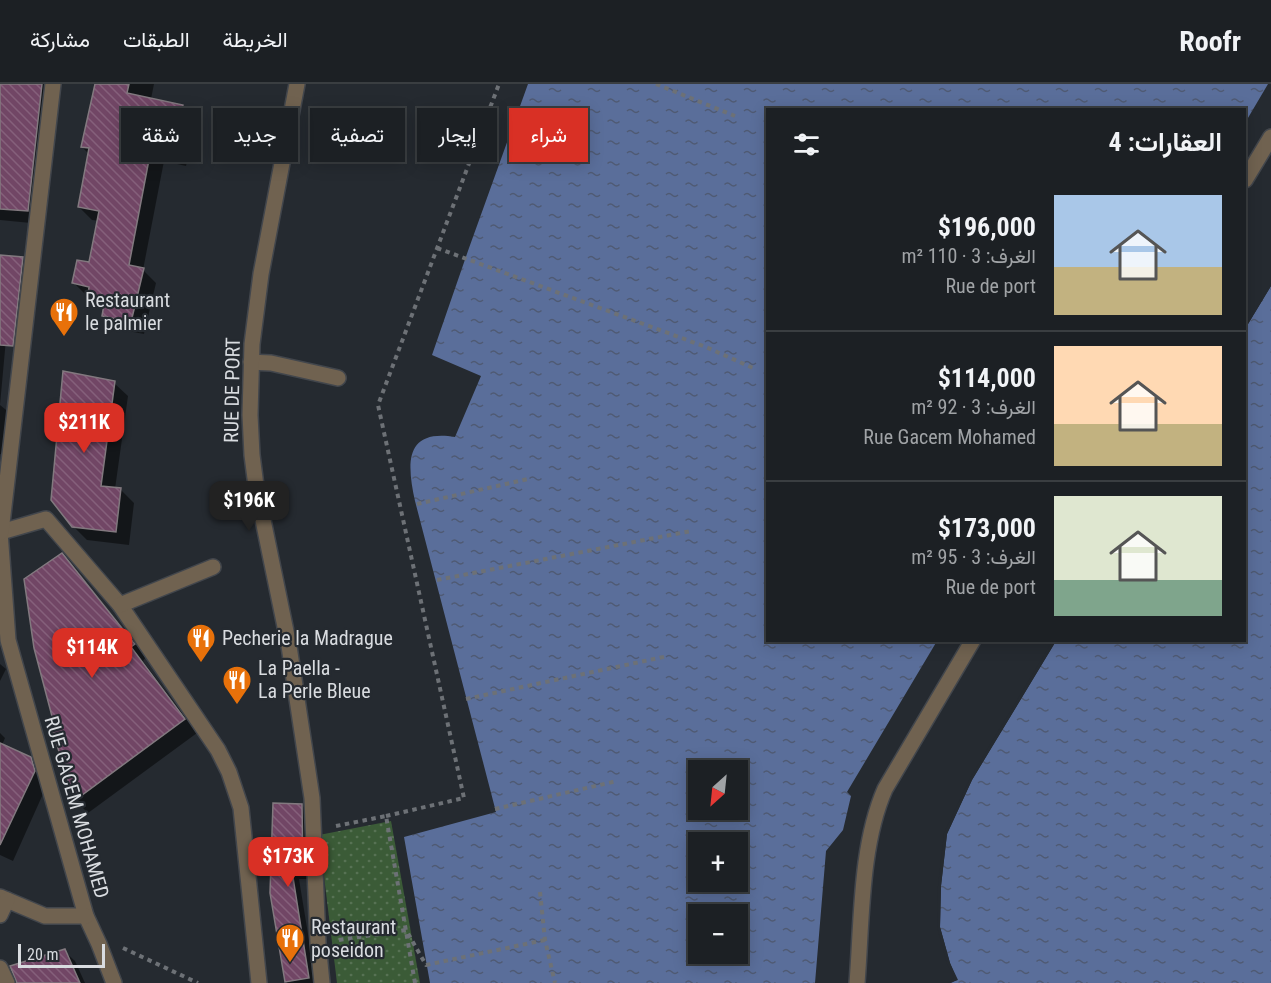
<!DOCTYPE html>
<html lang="ar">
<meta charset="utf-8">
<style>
:root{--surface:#1c2024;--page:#25282c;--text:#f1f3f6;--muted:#a0a3a6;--line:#3a3e41;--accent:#d93025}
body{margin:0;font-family:"Roboto Condensed",Vazirmatn,sans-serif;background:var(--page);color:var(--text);direction:rtl;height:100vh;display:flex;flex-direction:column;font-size:22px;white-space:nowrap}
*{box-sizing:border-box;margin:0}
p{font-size:20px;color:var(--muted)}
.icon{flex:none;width:33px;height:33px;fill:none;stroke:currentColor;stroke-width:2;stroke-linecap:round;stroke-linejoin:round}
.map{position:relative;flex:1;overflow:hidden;direction:ltr}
.side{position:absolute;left:766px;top:24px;width:480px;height:534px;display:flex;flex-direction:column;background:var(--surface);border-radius:0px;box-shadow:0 3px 15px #0003,0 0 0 2px var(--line);direction:rtl}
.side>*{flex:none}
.guide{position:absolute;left:18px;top:24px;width:570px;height:54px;direction:rtl;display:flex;gap:12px}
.needle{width:39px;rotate:207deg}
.buttons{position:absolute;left:688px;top:676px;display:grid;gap:12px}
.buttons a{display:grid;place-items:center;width:60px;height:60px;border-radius:0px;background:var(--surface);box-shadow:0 3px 15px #0003,0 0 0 2px var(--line);font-size:30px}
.scale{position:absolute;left:18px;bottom:15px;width:87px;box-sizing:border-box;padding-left:6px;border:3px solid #d9dce0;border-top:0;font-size:16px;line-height:21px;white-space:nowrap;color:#d9dce0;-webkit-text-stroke:4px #252a30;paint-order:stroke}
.price{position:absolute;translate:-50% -51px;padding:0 14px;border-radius:12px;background:var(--accent);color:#fff;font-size:20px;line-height:39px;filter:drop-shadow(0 2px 3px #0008)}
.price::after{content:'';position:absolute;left:50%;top:36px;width:18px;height:14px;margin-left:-9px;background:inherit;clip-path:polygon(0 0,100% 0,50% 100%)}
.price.current{background:#222;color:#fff}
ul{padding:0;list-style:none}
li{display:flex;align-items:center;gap:18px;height:150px;padding:0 24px}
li+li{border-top:2px solid var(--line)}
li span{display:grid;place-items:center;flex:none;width:168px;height:120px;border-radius:0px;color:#555}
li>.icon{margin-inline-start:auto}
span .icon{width:72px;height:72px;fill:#fffc;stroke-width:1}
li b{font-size:26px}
h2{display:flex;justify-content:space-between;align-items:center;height:72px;padding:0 24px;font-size:26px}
.tag{padding:0 21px;border-radius:0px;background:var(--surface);box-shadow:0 3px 15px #0003,0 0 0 2px var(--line);font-size:21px;line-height:54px}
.tag.current{background:var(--accent);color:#fff}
header{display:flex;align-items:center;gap:36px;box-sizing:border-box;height:84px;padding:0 30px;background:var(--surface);border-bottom:2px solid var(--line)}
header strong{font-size:28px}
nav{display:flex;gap:33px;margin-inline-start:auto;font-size:21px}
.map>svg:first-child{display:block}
.garden{fill:url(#garden-dots)}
.water{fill:url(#water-ripples);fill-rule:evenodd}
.pier{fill:#252a30}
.shadow{fill:#0007}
.building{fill:url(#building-back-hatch);stroke:#82797f;stroke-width:1.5}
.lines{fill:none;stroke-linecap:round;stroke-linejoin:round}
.service-casing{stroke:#42464c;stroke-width:18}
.minor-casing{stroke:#42464c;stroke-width:18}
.tertiary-casing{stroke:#42464c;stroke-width:18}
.path{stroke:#6d7176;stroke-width:4;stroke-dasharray:4.5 4.5;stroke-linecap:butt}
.service{stroke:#706250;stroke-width:15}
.minor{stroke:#706250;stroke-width:15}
.tertiary{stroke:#706250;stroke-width:15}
.labels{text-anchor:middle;stroke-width:4.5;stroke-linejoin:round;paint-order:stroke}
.poi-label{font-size:20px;fill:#d9dce0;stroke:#252a30;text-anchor:start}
.street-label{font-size:20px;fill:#d9dce0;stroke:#252a30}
</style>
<header>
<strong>Roofr</strong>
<nav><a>الخريطة</a><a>الطبقات</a><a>مشاركة</a></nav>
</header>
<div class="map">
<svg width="1271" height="899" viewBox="0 0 1271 899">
<defs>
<pattern id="garden-dots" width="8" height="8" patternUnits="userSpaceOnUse" patternTransform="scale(1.5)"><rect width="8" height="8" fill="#3b5b37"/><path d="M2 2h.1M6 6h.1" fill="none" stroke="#577254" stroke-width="1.8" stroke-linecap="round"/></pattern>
<pattern id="water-ripples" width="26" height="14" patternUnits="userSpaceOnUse" patternTransform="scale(1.5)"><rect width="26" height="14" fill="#5a6e9a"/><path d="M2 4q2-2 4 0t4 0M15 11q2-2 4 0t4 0" fill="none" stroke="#4f5a73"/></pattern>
<pattern id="building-back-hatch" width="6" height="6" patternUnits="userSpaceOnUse" patternTransform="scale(1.5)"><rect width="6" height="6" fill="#714665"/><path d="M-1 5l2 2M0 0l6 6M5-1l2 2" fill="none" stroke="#85607b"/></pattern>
</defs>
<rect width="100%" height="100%" fill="#252a30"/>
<polygon class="garden" points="391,737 420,899 337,899 319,751"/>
<g class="water">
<path d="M 528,0 L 1268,0 L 1245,39 L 1245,26 L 768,26 L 768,556 L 937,557 L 847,708 L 851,712 L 843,746 L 826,767 L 815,899 L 430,899 L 404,753 L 496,728 L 415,417 C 407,380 404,345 455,353 L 481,292 L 432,271 L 469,164 ZM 699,687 L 738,687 L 738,726 L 699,726 ZM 699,759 L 738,759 L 738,798 L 699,798 ZM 699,831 L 738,831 L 738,870 L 699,870 Z"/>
<polygon points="1271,202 1271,899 951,899 957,896 950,879 940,843 941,802 947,750 972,696 1056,557 1245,556 1245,245"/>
</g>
<g class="pier">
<polygon points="1271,199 1271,202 1245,245 1245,239"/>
<polygon points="1053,556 1056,557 972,696 947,750 941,802 940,843 950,879 958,896 948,899 954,894 947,880 937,843 938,802 944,749 970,694"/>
</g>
<g class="shadow">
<polygon points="0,0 49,0 41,140 0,136"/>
<polygon points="96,0 154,0 151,15 183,22 196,35 186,82 164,77 143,186 156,199 144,250 117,245 104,232 105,224 92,213 87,212 74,199 90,180 99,137 92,136 79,123 89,70 82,63"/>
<polygon points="0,173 22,175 31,184 23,257 6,255 0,321 11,330 4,371 0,370"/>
<polygon points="114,299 128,312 115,405 121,406 134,419 129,461 87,456 73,442"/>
<polygon points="62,471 75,484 146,573 143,577 197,649 88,729 75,716 54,636"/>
<polygon points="0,580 6,585 0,597"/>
<polygon points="0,649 5,654 2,661 30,674 44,688 47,701 13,777 0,771"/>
<polygon points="302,721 310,730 311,795 299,795 316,899 287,899 272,809"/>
<polygon points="64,867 75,877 85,899 19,899"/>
</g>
<g class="building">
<polygon points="0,0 42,0 28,127 0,125"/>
<polygon points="95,0 129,0 127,9 183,21 173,70 151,65 129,181 144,184 131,238 102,232 105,215 88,211 89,203 72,199 77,176 89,178 99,127 78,123 89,64 81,63"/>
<polygon points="0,171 23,173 13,262 0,261"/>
<polygon points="63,287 115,297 101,402 121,404 116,448 72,443 51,416"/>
<polygon points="62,469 133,558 135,560 131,563 185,635 74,717 50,638 53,636 34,564 24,495"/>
<polygon points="0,659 31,673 35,687 0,761"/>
<polygon points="273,719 302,720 303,787 292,787 309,894 285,898 270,809"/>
<polygon points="65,865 80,899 17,899 10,882"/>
</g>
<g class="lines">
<g class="service-casing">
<g id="service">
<polyline points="1245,96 1271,53"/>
<polyline points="251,278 271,279 338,294"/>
<polyline points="1,448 46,435 120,521 218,666 229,688 241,724 259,899"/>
<polyline points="120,521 213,483"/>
<path d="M 857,899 C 862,837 860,762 885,705 L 973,556"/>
</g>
</g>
<g class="minor-casing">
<g id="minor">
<polyline points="297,0 261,190 252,260 250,331 252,371 256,402 289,562 312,714 318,859 322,899"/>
<polyline points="0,448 8,556 86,832 99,860 114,899"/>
<polyline points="0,813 45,832 86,832"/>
<polyline points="0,831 7,816"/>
<polyline points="0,884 7,899"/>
</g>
</g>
<g class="tertiary-casing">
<polyline id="tertiary" points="1,448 53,0"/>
</g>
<g class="path">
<polyline points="656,0 735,32"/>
<polyline points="437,164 706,263 753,284"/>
<polyline points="417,420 528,395"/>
<polyline points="437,496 691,447"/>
<polyline points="466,615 668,572"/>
<polyline points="495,725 617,697"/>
<polyline points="386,732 464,714 378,321 499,0"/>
<polyline points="336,742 386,732 415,899"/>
<polyline points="540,808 545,856 555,899"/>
<polyline points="339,856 406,846 426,881 545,856"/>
<polyline points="123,864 198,899"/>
</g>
<use href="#service" class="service"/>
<use href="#minor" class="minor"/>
<use href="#tertiary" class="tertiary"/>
</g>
<defs>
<g id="restaurant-pin" transform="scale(1.5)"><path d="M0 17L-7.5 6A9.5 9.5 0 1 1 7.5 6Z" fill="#e8710a" stroke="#252a30"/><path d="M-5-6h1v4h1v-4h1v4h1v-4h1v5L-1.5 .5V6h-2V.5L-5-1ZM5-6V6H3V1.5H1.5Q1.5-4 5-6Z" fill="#fff"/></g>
</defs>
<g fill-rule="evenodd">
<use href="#restaurant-pin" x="64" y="228"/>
<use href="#restaurant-pin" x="201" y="554"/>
<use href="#restaurant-pin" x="237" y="596"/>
<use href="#restaurant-pin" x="290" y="854"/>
</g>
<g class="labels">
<g class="poi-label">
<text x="85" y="223">Restaurant<tspan x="85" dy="23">le palmier</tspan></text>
<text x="222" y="561">Pecherie la Madrague</text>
<text x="258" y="591">La Paella -<tspan x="258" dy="23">La Perle Bleue</tspan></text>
<text x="311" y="850">Restaurant<tspan x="311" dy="23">poseidon</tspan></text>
</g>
<g class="street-label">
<text transform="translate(232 306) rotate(-89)" y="7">RUE DE PORT</text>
<text transform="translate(77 723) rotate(74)" y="7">RUE GACEM MOHAMED</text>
</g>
</g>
</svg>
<div class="buttons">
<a><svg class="needle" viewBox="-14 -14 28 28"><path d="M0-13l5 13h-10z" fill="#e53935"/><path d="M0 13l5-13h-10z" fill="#a0a3a6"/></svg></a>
<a>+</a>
<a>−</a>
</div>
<div class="scale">20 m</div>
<b class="price" style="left:84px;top:370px">$211K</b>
<b class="price current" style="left:249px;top:448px">$196K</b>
<b class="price" style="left:92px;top:595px">$114K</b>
<b class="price" style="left:288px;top:804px">$173K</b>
<div class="guide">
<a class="tag current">شراء</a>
<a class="tag">إيجار</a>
<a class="tag">تصفية</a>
<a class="tag">جديد</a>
<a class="tag">شقة</a>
</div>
<section class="side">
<h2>العقارات: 4<svg class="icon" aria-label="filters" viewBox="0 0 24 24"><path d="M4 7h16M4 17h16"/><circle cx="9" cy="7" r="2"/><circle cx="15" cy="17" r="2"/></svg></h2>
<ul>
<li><span style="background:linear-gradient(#a9c7e8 60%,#c2b280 0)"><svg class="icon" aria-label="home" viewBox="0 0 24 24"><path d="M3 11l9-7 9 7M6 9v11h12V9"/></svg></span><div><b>$196,000</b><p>الغرف: 3 · 110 m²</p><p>Rue de port</p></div></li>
<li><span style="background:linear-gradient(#ffd9b3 65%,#c2b280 0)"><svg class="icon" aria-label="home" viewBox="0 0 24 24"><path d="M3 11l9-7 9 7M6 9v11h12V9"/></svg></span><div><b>$114,000</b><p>الغرف: 3 · 92 m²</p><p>Rue Gacem Mohamed</p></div></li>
<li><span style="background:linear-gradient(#dfe7d0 70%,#7fa58c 0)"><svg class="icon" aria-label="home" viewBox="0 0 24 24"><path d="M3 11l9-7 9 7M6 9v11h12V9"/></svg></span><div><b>$173,000</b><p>الغرف: 3 · 95 m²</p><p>Rue de port</p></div></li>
</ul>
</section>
</div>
